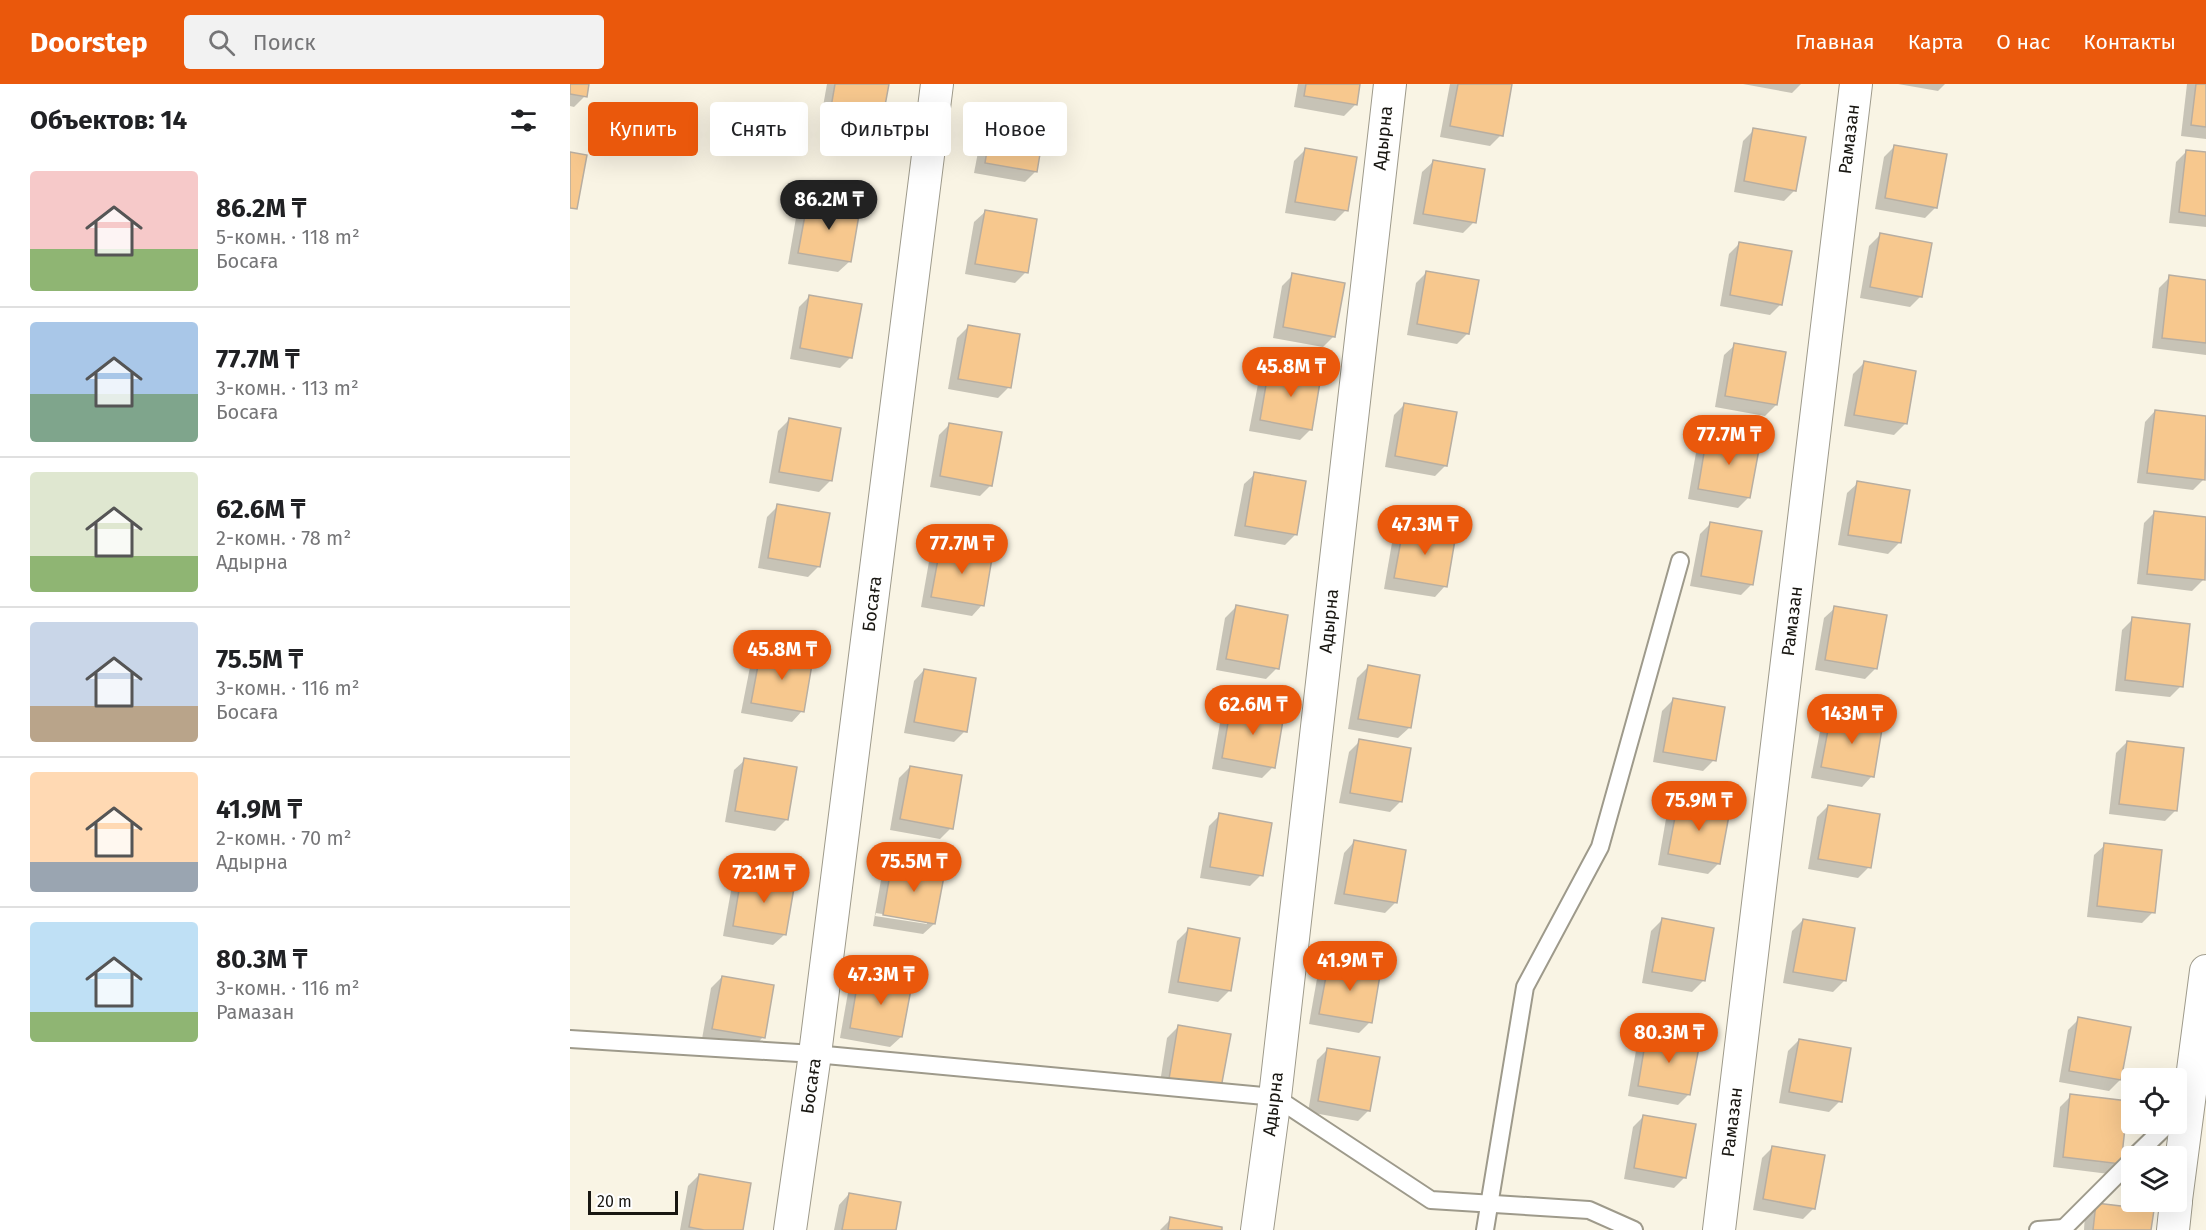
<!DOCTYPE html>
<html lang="ru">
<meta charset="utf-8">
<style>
:root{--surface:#fff;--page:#f2f2f2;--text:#202124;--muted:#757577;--line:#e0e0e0;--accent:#ea580c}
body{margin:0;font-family:"Fira Sans",sans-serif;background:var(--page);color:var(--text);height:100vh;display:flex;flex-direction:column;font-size:22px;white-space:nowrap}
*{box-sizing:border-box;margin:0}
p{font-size:20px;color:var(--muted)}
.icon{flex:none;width:33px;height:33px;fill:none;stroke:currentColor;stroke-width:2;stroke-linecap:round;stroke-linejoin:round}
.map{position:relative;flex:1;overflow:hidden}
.side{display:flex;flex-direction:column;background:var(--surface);width:570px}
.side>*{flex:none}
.banner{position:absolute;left:18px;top:18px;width:570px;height:54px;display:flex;gap:12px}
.fabs{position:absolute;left:1551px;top:984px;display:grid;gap:12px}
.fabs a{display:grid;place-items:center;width:66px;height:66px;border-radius:6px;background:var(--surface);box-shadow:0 6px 24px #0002;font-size:30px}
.scale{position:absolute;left:18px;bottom:15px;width:90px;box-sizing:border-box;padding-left:6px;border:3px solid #181611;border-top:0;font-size:16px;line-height:21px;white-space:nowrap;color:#181611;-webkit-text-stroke:4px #fff;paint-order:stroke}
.price{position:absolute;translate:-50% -51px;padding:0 14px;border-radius:21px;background:var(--accent);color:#fff;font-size:20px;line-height:39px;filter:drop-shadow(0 2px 3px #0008)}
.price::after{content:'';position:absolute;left:50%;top:36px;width:18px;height:14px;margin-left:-9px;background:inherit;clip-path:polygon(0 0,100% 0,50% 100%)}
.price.active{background:#222;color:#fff}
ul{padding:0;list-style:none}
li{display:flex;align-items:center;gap:18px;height:150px;padding:0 30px}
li+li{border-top:2px solid var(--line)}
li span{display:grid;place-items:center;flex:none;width:168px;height:120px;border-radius:6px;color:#555}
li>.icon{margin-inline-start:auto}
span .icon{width:72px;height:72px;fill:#fffc;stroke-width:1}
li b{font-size:26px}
h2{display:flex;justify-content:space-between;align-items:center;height:72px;padding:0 30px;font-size:26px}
.tag{padding:0 21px;border-radius:6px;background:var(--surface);box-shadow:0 6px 24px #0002;font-size:21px;line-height:54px}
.tag.active{background:var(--accent);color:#fff}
header{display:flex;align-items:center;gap:36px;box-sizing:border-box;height:84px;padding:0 30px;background:var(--accent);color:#fff}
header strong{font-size:28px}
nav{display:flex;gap:33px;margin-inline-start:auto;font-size:21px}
.search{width:420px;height:54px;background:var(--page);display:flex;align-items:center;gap:15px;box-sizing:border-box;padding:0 21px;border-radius:6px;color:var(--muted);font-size:22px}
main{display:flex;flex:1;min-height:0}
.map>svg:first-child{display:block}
.shadow{fill:#0003;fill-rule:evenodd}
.building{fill:#f7c88e;stroke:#b8aea1;stroke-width:1.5}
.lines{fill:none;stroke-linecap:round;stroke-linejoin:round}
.service-casing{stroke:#9e9a8b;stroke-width:20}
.minor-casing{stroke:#9e9a8b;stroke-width:34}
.service{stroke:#fff;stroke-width:16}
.minor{stroke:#fff;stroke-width:32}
.labels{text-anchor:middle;stroke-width:4.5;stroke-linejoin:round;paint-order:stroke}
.street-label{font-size:18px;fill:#181611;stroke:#fff}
</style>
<header>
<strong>Doorstep</strong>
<div class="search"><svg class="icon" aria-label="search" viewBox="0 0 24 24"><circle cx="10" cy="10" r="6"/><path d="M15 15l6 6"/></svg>Поиск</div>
<nav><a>Главная</a><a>Карта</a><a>О нас</a><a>Контакты</a></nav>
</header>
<main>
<section class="side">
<h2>Объектов: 14<svg class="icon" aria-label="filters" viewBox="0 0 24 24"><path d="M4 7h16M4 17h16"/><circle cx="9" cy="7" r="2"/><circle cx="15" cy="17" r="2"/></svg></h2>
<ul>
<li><span style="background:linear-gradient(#f6c9c9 65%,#8fb573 0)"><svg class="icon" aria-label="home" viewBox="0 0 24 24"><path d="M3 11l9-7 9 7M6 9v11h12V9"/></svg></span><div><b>86.2M ₸</b><p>5-комн. · 118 m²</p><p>Босаға</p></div></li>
<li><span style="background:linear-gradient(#a9c7e8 60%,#7fa58c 0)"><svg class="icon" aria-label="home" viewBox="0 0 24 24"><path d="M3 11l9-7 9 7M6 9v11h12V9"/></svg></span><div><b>77.7M ₸</b><p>3-комн. · 113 m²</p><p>Босаға</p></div></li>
<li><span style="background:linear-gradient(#dfe7d0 70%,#8fb573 0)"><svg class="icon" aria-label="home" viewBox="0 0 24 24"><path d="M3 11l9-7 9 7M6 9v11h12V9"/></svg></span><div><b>62.6M ₸</b><p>2-комн. · 78 m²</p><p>Адырна</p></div></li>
<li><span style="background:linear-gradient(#c9d6e8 70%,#b9a48a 0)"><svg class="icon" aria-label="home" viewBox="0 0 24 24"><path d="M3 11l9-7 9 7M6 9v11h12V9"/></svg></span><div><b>75.5M ₸</b><p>3-комн. · 116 m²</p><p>Босаға</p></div></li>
<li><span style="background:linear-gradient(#ffd9b3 75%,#9aa5b1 0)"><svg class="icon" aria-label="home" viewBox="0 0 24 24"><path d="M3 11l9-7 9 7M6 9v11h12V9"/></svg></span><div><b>41.9M ₸</b><p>2-комн. · 70 m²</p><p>Адырна</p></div></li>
<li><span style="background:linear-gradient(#bfe0f5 75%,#8fb573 0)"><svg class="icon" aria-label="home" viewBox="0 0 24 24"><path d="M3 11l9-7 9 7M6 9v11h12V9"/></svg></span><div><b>80.3M ₸</b><p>3-комн. · 116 m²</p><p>Рамазан</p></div></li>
</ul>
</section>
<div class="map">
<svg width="1636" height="1146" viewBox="0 0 1636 1146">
<rect width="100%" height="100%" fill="#f9f4e4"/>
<g class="shadow">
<polygon points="0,0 18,0 15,12 4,23 0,22"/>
<polygon points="257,0 317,0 311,37 300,48 250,39"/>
<polygon points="728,0 789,0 785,21 774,32 724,23"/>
<polygon points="880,0 940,0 931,51 920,62 870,53"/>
<polygon points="1173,0 1231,0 1222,9"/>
<polygon points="1328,0 1375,0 1368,7"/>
<polygon points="1617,0 1636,0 1636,55 1611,52"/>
<polygon points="425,27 466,87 455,98 404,89 414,37"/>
<polygon points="1184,46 1225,106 1214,117 1164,108 1173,57"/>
<polygon points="1325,62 1366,123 1355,134 1305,125 1314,73"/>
<polygon points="735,66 776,126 765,137 715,129 724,77"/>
<polygon points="1617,67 1636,70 1636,143 1599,139 1606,78"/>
<polygon points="863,78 904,138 893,149 843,140 852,88"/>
<polygon points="238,117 279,178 268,188 218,180 227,128"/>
<polygon points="415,128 456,188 445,199 395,190 404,138"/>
<polygon points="1310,151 1351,212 1340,223 1290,214 1299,162"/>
<polygon points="1170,159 1211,220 1200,231 1150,222 1159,170"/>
<polygon points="857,188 898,249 887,260 837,251 846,199"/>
<polygon points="723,191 764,252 753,263 703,254 712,202"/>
<polygon points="1600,193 1636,197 1636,271 1582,264 1589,204"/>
<polygon points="240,212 281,273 270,284 220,275 229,223"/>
<polygon points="398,243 439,303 428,314 378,305 387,254"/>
<polygon points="1165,261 1206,321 1195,332 1145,323 1154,271"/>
<polygon points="1294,279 1344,288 1335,340 1324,351 1274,342 1283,290"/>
<polygon points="700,284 741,345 730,356 679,347 689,295"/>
<polygon points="835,320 876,381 865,392 815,383 824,331"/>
<polygon points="1585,327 1636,334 1634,395 1623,406 1567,399 1575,338"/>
<polygon points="219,336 270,345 260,397 249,408 199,399 208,347"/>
<polygon points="380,340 421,401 410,412 360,403 369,351"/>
<polygon points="1138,352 1179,413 1168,424 1118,415 1127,363"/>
<polygon points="685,390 726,450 715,461 664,452 674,400"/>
<polygon points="1288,399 1338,407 1329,459 1318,470 1268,461 1277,409"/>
<polygon points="208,422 249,482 238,493 188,484 197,433"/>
<polygon points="1585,428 1636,434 1636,472 1633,496 1622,507 1567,500 1574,439"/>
<polygon points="1141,439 1182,500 1171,511 1120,502 1130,450"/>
<polygon points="834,442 875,502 865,513 814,505 823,453"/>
<polygon points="371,461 412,521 402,532 351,523 360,472"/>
<polygon points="666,523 707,584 696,595 646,586 655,534"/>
<polygon points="1265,524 1306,584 1295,595 1245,586 1254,534"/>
<polygon points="1563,535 1611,602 1600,613 1545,607 1552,546"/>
<polygon points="191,567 232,627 222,638 171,629 181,578"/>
<polygon points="798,583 839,644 828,654 778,645 787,594"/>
<polygon points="354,586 395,647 384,658 334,649 344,597"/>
<polygon points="1103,616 1144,676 1133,687 1083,678 1092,627"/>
<polygon points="662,622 703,683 692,694 642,685 651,633"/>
<polygon points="1261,631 1302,692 1292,703 1241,694 1251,642"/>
<polygon points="790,657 831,717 820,728 769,719 779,668"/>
<polygon points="1557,658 1606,726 1595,737 1539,730 1546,669"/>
<polygon points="175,676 225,684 216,736 205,747 155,738 164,686"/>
<polygon points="340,683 381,744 370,755 320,746 329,694"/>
<polygon points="1108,718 1149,779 1138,790 1088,781 1097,729"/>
<polygon points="1258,722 1299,783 1288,794 1238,785 1247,733"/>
<polygon points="650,731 691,791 680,802 630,794 639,742"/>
<polygon points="784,758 825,819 815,829 764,820 774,769"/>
<polygon points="1535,761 1583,828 1572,839 1517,833 1524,771"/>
<path d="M 323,779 L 364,840 L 353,850 L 303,842 L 312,790 ZM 306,829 L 357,837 L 357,840 L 305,832 Z"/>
<polygon points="173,790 214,851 203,861 153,852 162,801"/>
<polygon points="1092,836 1142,845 1133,897 1122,908 1072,899 1081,847"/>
<polygon points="1233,836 1284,845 1274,897 1263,908 1213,899 1222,847"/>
<polygon points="618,846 668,855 659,907 648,918 598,909 607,857"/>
<polygon points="759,878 800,938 789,949 739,940 748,889"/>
<polygon points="290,892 331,953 320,963 270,954 279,903"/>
<polygon points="152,893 193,953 183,964 132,955 141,904"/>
<polygon points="1509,935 1550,996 1539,1007 1489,998 1498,946"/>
<polygon points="608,943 659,952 589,1005 597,954"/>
<polygon points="1078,950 1119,1010 1108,1021 1058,1012 1067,961"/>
<polygon points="1229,956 1270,1017 1259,1028 1209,1019 1218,967"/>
<polygon points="758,965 799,1026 788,1037 738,1028 747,976"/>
<polygon points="1501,1012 1549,1079 1539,1090 1483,1083 1490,1023"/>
<polygon points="1074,1032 1115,1093 1104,1104 1054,1095 1063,1043"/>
<polygon points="1203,1063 1244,1124 1233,1135 1183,1126 1192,1074"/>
<polygon points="129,1091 171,1146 110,1146 118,1102"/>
<polygon points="279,1110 325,1146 264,1146 269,1121"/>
<polygon points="1526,1120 1580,1146 1514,1146 1515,1131"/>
<polygon points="601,1135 650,1146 590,1146"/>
</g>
<g class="building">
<polygon points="0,0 19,0 17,13 0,10"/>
<polygon points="265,0 319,0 312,38 260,29"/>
<polygon points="736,0 790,0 787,21 734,12"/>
<polygon points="888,0 942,0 933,52 880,42"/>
<polygon points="1626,0 1636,0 1636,43 1621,41"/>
<polygon points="424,25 476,34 467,88 415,79"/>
<polygon points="1183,44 1236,53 1226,107 1174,97"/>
<polygon points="1324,61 1377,70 1367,124 1315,114"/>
<polygon points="735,64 787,73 778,127 725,118"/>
<polygon points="1616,66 1636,68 1636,132 1609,128"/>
<polygon points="0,68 17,71 7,125 0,124"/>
<polygon points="863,76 915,85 906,139 853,130"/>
<polygon points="238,115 290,125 281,178 228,169"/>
<polygon points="415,126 467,135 458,189 405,180"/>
<polygon points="1310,149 1362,159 1352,213 1300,203"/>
<polygon points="1169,158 1222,167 1212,221 1160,211"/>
<polygon points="856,187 909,196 899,250 847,240"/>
<polygon points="722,189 775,199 765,253 713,243"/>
<polygon points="1599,191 1636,196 1636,259 1592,254"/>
<polygon points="239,211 292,220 282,274 230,264"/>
<polygon points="398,241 450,250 441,304 388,295"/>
<polygon points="1164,259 1216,268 1207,321 1155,312"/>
<polygon points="1294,277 1346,287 1337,340 1284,331"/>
<polygon points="699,283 751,292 742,346 690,336"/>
<polygon points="834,319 887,328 877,382 825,372"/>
<polygon points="1585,326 1636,332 1635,396 1577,389"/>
<polygon points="219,334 271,344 262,397 209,388"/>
<polygon points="379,339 432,348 422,402 370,392"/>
<polygon points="1137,351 1190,360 1180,414 1128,405"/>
<polygon points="684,388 736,397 727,451 675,442"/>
<polygon points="1287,397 1340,406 1331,459 1278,451"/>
<polygon points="207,420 260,429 250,483 198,474"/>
<polygon points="1584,427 1636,433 1635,496 1577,490"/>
<polygon points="1140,438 1192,447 1183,501 1131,492"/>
<polygon points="834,440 886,450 877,503 824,494"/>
<polygon points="371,459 423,468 414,522 361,513"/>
<polygon points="666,521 718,531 709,585 656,575"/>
<polygon points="1264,522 1317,531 1307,585 1255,576"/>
<polygon points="1562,533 1620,540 1613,603 1555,596"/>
<polygon points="191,565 243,574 234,628 181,619"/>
<polygon points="798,581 850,591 841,644 788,635"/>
<polygon points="354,585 406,594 397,648 344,638"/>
<polygon points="1103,614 1155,623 1146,677 1093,668"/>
<polygon points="661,621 714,630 705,684 652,674"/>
<polygon points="1261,630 1313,639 1304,693 1251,683"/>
<polygon points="789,655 841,664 832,718 780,709"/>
<polygon points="1557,657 1614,664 1607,727 1549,720"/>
<polygon points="174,674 227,683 218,736 165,727"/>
<polygon points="340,682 392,691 383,745 330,735"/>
<polygon points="1108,717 1160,726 1150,780 1098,770"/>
<polygon points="1258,721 1310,730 1301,784 1248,775"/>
<polygon points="649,729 702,739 693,792 640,783"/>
<polygon points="784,756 836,766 827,819 774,810"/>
<polygon points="1534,759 1592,766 1585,829 1527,822"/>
<polygon points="322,778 375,787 365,840 313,831"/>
<polygon points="172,788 225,798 216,851 163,842"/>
<polygon points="1092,834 1144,844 1135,897 1082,888"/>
<polygon points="1233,835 1285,844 1276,897 1223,888"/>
<polygon points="618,844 670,854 661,907 608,898"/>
<polygon points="759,876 811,885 802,939 749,930"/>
<polygon points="289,890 342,900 332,953 280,944"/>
<polygon points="152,892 204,901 195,954 142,945"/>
<polygon points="1508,933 1561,943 1551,996 1499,987"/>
<polygon points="608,941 661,950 651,1004 599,995"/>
<polygon points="1077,948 1130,958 1120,1011 1068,1002"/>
<polygon points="1229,955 1281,964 1272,1018 1219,1008"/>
<polygon points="757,964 810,973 800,1027 748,1017"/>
<polygon points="1500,1010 1558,1017 1551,1080 1493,1073"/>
<polygon points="1073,1031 1126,1040 1116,1094 1064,1084"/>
<polygon points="1202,1062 1255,1071 1245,1125 1193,1115"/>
<polygon points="129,1090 181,1099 173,1146 134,1146 119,1143"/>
<polygon points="279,1109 331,1118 326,1146 272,1146"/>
<polygon points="1526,1119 1584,1126 1581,1146 1523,1146"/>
<polygon points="600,1133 652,1143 652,1146 598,1146"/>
</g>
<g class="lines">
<g class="service-casing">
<g id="service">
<polyline points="0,955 245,970 705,1013 861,1116 1019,1126 1064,1146"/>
<polyline points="1565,1072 1598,1040"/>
<polyline points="915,1146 955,903 1030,763 1110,477"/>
<polyline points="1468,1146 1494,1144"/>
<polyline points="1492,1146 1562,1076"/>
</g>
</g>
<g class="minor-casing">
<g id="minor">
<polyline points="1606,1116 1636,887"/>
<polyline points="220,1146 245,970 367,0"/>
<polyline points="687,1146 705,1013 820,0"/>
<polyline points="1149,1146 1286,0"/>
<polyline points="1603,1146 1606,1118"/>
</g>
</g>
<use href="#service" class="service"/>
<use href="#minor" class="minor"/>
</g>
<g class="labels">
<g class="street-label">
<text transform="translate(813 54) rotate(-84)" y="6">Адырна</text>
<text transform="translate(1279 55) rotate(-83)" y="6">Рамазан</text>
<text transform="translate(302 520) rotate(-83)" y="6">Босаға</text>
<text transform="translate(759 537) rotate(-84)" y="6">Адырна</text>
<text transform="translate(1222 537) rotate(-83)" y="6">Рамазан</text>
<text transform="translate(241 1002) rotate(-82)" y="6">Босаға</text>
<text transform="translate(703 1020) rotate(-83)" y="6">Адырна</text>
<text transform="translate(1162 1038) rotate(-83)" y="6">Рамазан</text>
</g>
</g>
</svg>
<div class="fabs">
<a><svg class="icon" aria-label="locate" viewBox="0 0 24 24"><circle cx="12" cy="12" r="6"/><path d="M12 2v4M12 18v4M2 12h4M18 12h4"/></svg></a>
<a><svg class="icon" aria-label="layers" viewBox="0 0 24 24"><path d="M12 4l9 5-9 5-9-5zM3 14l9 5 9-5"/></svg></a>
</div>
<div class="scale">20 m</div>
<b class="price active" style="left:259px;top:147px">86.2M ₸</b>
<b class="price" style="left:721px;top:314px">45.8M ₸</b>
<b class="price" style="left:1159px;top:382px">77.7M ₸</b>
<b class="price" style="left:855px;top:472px">47.3M ₸</b>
<b class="price" style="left:392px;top:491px">77.7M ₸</b>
<b class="price" style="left:212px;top:597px">45.8M ₸</b>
<b class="price" style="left:683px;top:652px">62.6M ₸</b>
<b class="price" style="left:1282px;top:661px">143M ₸</b>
<b class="price" style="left:1129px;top:748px">75.9M ₸</b>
<b class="price" style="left:344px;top:809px">75.5M ₸</b>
<b class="price" style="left:194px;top:820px">72.1M ₸</b>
<b class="price" style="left:780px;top:908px">41.9M ₸</b>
<b class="price" style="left:311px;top:922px">47.3M ₸</b>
<b class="price" style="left:1099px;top:980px">80.3M ₸</b>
<div class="banner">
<a class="tag active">Купить</a>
<a class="tag">Снять</a>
<a class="tag">Фильтры</a>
<a class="tag">Новое</a>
</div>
</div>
</main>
